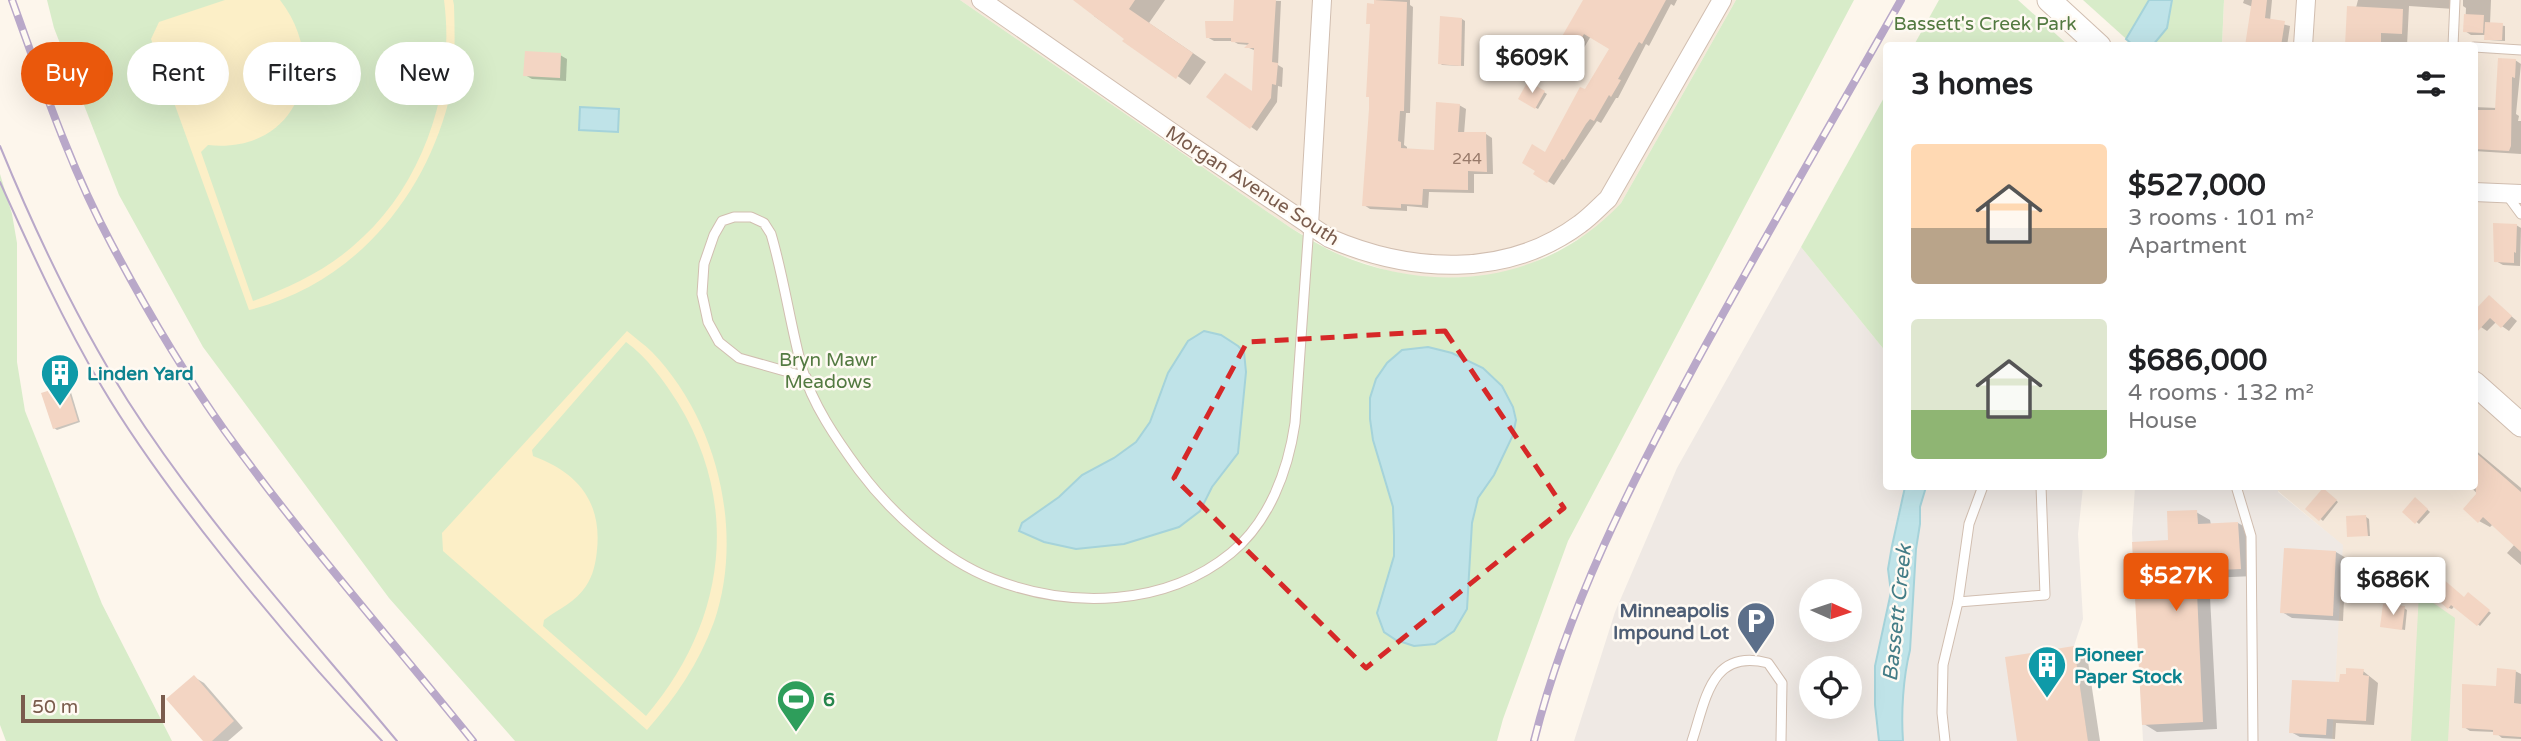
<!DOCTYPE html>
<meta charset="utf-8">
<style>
:root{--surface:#fff;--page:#f6f6f6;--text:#202124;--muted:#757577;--accent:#ea580c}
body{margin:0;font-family:"Varela Round",sans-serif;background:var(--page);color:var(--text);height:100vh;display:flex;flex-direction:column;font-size:26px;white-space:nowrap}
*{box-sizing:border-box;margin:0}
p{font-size:23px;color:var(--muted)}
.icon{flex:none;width:38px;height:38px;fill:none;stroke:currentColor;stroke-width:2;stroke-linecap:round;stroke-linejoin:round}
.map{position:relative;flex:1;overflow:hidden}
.side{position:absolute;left:1883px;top:42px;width:595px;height:448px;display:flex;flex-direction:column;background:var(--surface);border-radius:7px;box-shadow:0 7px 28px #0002}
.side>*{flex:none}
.hud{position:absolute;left:21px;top:42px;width:665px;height:63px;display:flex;gap:14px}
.needle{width:46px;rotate:93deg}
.controls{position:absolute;left:1799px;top:579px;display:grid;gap:14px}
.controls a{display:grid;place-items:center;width:63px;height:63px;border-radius:50%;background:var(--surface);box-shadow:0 7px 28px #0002;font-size:35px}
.scale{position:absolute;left:21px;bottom:18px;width:144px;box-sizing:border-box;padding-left:7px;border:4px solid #7a5c4d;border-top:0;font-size:19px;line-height:24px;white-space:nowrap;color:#7a5c4d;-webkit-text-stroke:5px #fffaf3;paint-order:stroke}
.price{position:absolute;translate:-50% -60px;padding:0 16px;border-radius:7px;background:#fff;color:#222;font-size:23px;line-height:46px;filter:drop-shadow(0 2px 4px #0008)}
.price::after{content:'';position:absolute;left:50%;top:42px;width:21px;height:16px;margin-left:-10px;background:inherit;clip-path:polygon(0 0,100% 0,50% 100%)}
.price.current{background:var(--accent);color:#fff}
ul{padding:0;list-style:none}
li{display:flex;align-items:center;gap:21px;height:175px;padding:0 28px}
li span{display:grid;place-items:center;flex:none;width:196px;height:140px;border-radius:7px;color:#555}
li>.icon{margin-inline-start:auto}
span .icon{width:84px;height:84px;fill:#fffc;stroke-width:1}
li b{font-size:30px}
h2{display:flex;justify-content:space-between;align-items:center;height:84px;padding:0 28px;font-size:30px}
.pill{padding:0 24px;border-radius:32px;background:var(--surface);box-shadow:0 7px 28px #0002;font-size:24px;line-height:63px}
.pill.current{background:var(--accent);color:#fff}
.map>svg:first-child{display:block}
.residential{fill:#f5e8da}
.industrial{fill:#efe9e4;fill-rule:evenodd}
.green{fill:#d8ecc9}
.sand{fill:#fcefc7;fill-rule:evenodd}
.water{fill:#bfe3e8;stroke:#a5d3da;stroke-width:2}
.shadow{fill:#0003}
.building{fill:#f3d5c3}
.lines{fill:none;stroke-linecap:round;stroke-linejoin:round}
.service-casing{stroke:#d1beb0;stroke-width:11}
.minor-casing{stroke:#d1beb0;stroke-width:20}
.tertiary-casing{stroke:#d1beb0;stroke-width:25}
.service{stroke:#fff;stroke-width:9}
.minor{stroke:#fff;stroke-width:18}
.tertiary{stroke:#fff;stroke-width:23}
.tram{stroke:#b9a8c9;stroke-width:2}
.rail-casing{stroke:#b9a8c9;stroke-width:8}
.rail{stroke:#fffaf3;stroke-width:5;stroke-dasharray:16;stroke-linecap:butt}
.marked{fill:none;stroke:#d62828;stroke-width:5;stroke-dasharray:14 9;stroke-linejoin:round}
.labels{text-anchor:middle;stroke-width:5;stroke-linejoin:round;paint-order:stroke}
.number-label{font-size:16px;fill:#987a6a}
.park-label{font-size:19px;fill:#537a41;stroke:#fffaf3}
.street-label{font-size:19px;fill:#7a5c4d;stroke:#fffaf3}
.culture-label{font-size:19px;font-weight:bold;fill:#0d838f;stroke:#fffaf3;text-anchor:start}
.service-label{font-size:19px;font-weight:bold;fill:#4e5e75;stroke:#fffaf3;text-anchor:end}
.leisure-label{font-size:19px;font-weight:bold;fill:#27864d;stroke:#fffaf3;text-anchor:start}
.water-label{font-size:21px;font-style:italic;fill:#437c86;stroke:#fffaf3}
</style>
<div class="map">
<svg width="2521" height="741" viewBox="0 0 2521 741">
<rect width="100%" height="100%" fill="#fdf6ec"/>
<g class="residential">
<polygon points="960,0 1736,0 1621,203 1604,222 1584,236 1527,266 1488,276 1449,278 1421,277 1388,271 1338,254 1291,228"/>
<polygon points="2224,0 2521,0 2521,741 2332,741 2342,545 2278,491 2278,486 2474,486 2474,46 2222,46"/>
</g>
<g class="industrial">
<path d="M 1801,247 L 1886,352 L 1886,486 L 2083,487 L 2078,534 L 2083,619 L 2074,646 L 2088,741 L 1574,741 L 1615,612 L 1677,468 ZM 1811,592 L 1850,592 L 1850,630 L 1811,630 ZM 1811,668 L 1850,668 L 1850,707 L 1811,707 Z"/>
<polygon points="2278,486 2278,492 2343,545 2332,741 2143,741 2132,533 2135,487"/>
</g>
<g class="green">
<path d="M 47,0 L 960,0 L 1291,228 C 1306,237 1322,247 1338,254 C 1436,296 1547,283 1621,203 L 1736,0 L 1854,0 L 1568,541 L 1503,719 L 1497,741 L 515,741 L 389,598 L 203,347 L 119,195 L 54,28 Z"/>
<polygon points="1939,0 2018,0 2068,45 1914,45"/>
<polygon points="2083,0 2224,0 2222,45 2133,45"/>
<polygon points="1886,94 1886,352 1801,247"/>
<polygon points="0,174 12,214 17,243 17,362 25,411 102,604 172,741 6,741 0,725"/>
<polygon points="2419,593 2455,618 2448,741 2411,741"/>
</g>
<g class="sand">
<path d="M 225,0 L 280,0 C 331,66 297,154 208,145 L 201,152 L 253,301 C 288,288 323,272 352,247 C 422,189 456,90 444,0 L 453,0 L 454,5 C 455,40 456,77 446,111 C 418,207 347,286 249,310 L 151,39 L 159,22 Z"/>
<path d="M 627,331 C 635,338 644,344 652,352 C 717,419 745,532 714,622 C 699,663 676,697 647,730 L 443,551 L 442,533 ZM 626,342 C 647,357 664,381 678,403 C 742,508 724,625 646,716 L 543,626 L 544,620 C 558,609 576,602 586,586 C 593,576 596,562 597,550 C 602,501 577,472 533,456 L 532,450 Z"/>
</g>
<g class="water">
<polygon points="2149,0 2172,0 2167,28 2153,45 2133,45 2126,39"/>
<polygon points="580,107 619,109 618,132 579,130"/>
<polygon points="1204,331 1221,335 1238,346 1244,352 1246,372 1238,453 1212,487 1200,511 1179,527 1124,544 1076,549 1044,542 1019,531 1022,523 1059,497 1082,475 1114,458 1136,442 1150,422 1168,373 1188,341"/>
<polygon points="1428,347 1452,353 1483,368 1502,386 1513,407 1516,420 1513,435 1494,475 1478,498 1472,523 1467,609 1454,631 1435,644 1414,646 1396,640 1384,632 1377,613 1394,556 1394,536 1393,507 1373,440 1370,419 1370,398 1376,379 1387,363 1402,350"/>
<path d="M 1905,487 L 1926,487 L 1920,507 L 1920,524 L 1916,549 L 1910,650 C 1903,678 1901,713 1903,741 L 1879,741 L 1875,705 L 1875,666 L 1891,592 L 1888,569 L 1892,546 Z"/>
</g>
<g class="shadow">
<polygon points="1076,0 1165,0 1149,23 1206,62 1190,85 1094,16 1096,14"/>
<polygon points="1236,0 1281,1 1278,65 1283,68 1282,87 1278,86 1277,102 1257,131 1208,97 1254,94 1256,51 1247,47 1249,45 1238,44 1233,41 1214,41 1207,37 1235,23"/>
<polygon points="1376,0 1410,0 1410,5 1413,7 1410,113 1406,113 1404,145 1407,147 1407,150 1435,152 1459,105 1466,109 1464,134 1486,134 1492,138 1493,174 1474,174 1474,193 1429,192 1428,208 1407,206 1407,211 1370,209 1364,205 1370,109 1372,25 1368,23"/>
<polygon points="1593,0 1677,0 1674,6 1671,4 1649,46 1646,44 1618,98 1616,98 1601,123 1597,121 1554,185 1535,173 1611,48 1591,36 1579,56 1559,44"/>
<polygon points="2244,0 2272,0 2270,21 2290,26 2287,46 2248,46 2253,7 2243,3"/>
<polygon points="2358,0 2455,0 2454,9 2409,6 2407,46 2346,46"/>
<polygon points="2463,0 2491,0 2490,24 2505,26 2505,41 2489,40 2486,35 2471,35 2465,31 2466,8 2463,6"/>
<polygon points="1462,19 1465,21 1464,66 1442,65 1440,63"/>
<polygon points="560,55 567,59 566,81 532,79 525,75"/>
<polygon points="2515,60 2521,64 2516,114 2519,116 2518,121 2521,121 2521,154 2474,151 2474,107 2497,108"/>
<polygon points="1529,83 1547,94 1538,109 1520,99"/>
<polygon points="2516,225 2521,228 2520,266 2503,265 2496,261"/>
<polygon points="2489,297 2517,321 2509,331 2496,322 2487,331 2481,327"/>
<polygon points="67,387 70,389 80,422 57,430 54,428"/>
<polygon points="2474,449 2521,488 2521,565 2507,553 2515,544 2493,524 2490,527 2479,521 2478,494 2469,486 2474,486"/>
<polygon points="2326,492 2338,502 2323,521 2308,509"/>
<polygon points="2418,501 2430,512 2419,524 2405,512"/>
<polygon points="2196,512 2210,520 2211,525 2238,523 2252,531 2254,576 2209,578 2217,729 2157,732 2144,724 2170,542"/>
<polygon points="2366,517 2369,519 2370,536 2348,536"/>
<polygon points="2336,552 2346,558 2343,621 2292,618 2282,612"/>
<polygon points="2426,588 2465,599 2471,596 2491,613 2480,626 2455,605 2452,609 2449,608"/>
<polygon points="2404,608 2407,610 2405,630 2382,626"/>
<polygon points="2073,648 2087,655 2100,741 2019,741"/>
<polygon points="2363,671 2378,683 2374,725 2336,723 2335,739 2300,737 2291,732"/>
<polygon points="2515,671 2521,674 2521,739 2502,738 2495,732 2470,731 2464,727"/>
<polygon points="194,677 204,683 243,728 228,741 206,741"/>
</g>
<g class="building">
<polygon points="1073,0 1135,0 1129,9 1193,53 1176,79 1122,41 1124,39"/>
<polygon points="1234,0 1276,0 1272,62 1278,63 1276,85 1272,84 1271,98 1250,129 1206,97 1225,73 1252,91 1254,48 1244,48 1249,43 1231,42 1231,38 1206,38 1205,21 1233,21"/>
<polygon points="1374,0 1407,2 1404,111 1400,111 1398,141 1401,142 1401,148 1434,150 1436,102 1460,104 1458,132 1486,132 1487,172 1468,171 1468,190 1423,189 1422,205 1401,204 1401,208 1362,206 1369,109 1369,97 1366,97 1370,24 1366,24 1367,3 1374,4"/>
<polygon points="1583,0 1666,0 1642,44 1639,42 1618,79 1621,80 1611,97 1609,95 1594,121 1590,119 1586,124 1564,160 1562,159 1547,183 1533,174 1535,171 1522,163 1532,144 1545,152 1580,87 1585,89 1609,49 1584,34 1572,54 1557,45"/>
<polygon points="2252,0 2267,0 2265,18 2285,21 2281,46 2245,46"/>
<polygon points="2347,6 2403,9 2402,34 2381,33 2381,46 2345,46"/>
<polygon points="2464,14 2484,15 2483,33 2463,32"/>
<polygon points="1440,16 1462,18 1461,66 1438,64"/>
<polygon points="2485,22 2503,23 2502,40 2484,40"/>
<polygon points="525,51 561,53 560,78 523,76"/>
<polygon points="2498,58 2516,59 2515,78 2512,77 2511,146 2509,151 2474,149 2474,110 2495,110"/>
<polygon points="1528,81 1545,91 1535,109 1518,99"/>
<polygon points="2493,223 2517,224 2516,253 2514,252 2514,263 2494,262"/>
<polygon points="2489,295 2512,316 2501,328 2490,318 2474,335 2474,311"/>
<polygon points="67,385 78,421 53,429 41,393"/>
<polygon points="2474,451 2521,492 2521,552 2483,517 2478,523 2463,509 2476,494"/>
<polygon points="2323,488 2337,500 2319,521 2305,509"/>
<polygon points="2415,497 2428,509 2415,524 2402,512"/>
<polygon points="2197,510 2198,524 2238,522 2241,569 2196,571 2203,722 2142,725 2132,542 2168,540 2167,511"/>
<polygon points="2366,515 2368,536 2347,537 2346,516"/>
<polygon points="2284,548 2336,551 2333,616 2280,613"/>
<polygon points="2436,573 2464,597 2468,592 2490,610 2477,626 2451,605 2448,609 2423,588"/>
<polygon points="2383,604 2405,606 2402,630 2380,627"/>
<polygon points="2074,646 2088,741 2017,741 2005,657"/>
<polygon points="2346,668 2364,669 2363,675 2369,676 2366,721 2327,719 2326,735 2289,733 2292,680 2339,682 2340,674 2346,674"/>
<polygon points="2497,668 2516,670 2514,703 2521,704 2521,737 2493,735 2493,730 2462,728 2462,684 2496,686"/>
<polygon points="194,675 234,721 212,741 203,741 166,699"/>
</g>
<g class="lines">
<g class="service-casing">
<g id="service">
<polyline points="2453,46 2455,0"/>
<polyline points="2474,47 2521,50"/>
<polyline points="2507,195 2521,214"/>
<path d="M 806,377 L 739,358 L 719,342 L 708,322 L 702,294 L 704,264 L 714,235 L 722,221 L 734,217 L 751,217 L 764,223 L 771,234 C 784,278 790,324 802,368 C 812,404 837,440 859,470 C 891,513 943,560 993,579 C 1070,609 1165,607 1231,553 C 1269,522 1288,471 1295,423 L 1309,225"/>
<polyline points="2236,486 2251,536 2253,741"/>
<polyline points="1958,602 2045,595 2041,486"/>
<path d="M 1692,741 C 1706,699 1711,648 1768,663 L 1782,683 L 1781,741"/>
<polyline points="1945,741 1942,713 1943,665 1958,602 1969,524 1983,486"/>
</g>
</g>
<g class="minor-casing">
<g id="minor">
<path d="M 981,0 L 1187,143 L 1329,238 C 1410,273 1506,279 1580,224 C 1590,217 1599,207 1608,199 L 1722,0"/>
<polyline points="2303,46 2306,0"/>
<polyline points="2474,192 2521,194"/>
<polyline points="1309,225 1322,0"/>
</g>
</g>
<g class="tertiary-casing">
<g id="tertiary">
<polyline points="2049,0 2099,46"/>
<polyline points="2474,383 2521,425"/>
</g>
</g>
<use href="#service" class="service"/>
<use href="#minor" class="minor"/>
<use href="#tertiary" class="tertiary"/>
<g class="tram">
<path d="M 0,146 C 36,234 77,320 128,401 C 206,523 305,630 397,741"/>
<path d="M 0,182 C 31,251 63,321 102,387 C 137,446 179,502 222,556 C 273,620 326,682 382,741"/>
</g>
<g class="rail-casing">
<g id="rail">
<path d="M 12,0 C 42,83 70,167 112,245 C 146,309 183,372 225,431 C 302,538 390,638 473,741"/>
<path d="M 1534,741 C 1567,608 1632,481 1697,361 C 1763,240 1833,120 1901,0"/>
</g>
</g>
<use href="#rail" class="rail"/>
</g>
<path class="marked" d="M 1445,331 L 1564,508 L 1366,668 L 1174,478 L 1247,342 Z"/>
<defs>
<g id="building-pin" transform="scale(2.0125)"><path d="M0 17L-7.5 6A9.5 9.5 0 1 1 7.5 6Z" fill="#0f9aa8" stroke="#fffaf3"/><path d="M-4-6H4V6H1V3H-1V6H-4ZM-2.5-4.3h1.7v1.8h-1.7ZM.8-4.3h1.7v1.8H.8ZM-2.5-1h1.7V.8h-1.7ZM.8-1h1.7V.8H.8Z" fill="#fff"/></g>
<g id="parking-pin" transform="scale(2.0125)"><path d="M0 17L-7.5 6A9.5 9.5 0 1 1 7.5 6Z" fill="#5c6f8a" stroke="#fffaf3"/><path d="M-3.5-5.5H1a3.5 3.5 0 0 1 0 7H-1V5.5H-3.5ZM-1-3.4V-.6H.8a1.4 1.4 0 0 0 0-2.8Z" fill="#fff"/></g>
<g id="stadium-pin" transform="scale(2.0125)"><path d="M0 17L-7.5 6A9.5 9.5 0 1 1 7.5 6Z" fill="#2e9e5b" stroke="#fffaf3"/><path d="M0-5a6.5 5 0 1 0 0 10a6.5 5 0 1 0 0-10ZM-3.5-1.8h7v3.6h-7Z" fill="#fff"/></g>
</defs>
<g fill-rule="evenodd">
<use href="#building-pin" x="60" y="373"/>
<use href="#parking-pin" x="1756" y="621"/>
<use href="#building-pin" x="2047" y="665"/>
<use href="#stadium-pin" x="796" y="699"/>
</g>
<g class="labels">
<g class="number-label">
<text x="1467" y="164">244</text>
</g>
<g class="park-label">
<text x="1985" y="30">Bassett's Creek Park</text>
<text x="828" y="366">Bryn Mawr<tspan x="828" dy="22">Meadows</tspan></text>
</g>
<g class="street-label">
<text transform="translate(1253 185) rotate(33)" y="7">Morgan Avenue South</text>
</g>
<g class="culture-label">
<text x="87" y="380">Linden Yard</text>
<text x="2074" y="661">Pioneer<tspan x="2074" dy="22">Paper Stock</tspan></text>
</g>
<g class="service-label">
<text x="1729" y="617">Minneapolis<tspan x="1729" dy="22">Impound Lot</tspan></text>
</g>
<g class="leisure-label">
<text x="823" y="706">6</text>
</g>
<g class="water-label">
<text transform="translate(1897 613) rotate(-84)" y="7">Bassett Creek</text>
</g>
</g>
</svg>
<div class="controls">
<a><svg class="needle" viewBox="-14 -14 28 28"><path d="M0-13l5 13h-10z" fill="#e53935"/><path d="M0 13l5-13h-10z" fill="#757577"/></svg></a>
<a><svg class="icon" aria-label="locate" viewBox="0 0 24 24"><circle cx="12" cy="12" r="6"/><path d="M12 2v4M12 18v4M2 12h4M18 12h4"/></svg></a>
</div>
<div class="scale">50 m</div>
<b class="price" style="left:1532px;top:95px">$609K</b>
<b class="price current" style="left:2176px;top:613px">$527K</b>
<b class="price" style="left:2393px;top:617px">$686K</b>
<div class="hud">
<a class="pill current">Buy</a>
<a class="pill">Rent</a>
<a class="pill">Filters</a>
<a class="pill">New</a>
</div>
<section class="side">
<h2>3 homes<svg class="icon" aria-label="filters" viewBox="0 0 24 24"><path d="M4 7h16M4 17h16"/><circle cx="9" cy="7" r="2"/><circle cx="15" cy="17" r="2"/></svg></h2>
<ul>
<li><span style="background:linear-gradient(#ffd9b3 60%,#b9a48a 0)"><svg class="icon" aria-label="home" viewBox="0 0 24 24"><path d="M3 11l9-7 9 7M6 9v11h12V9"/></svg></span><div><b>$527,000</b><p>3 rooms · 101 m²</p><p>Apartment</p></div></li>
<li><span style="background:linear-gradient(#dfe7d0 65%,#8fb573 0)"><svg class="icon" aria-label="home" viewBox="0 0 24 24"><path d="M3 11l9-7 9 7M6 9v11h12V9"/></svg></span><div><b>$686,000</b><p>4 rooms · 132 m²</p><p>House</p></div></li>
</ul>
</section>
</div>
